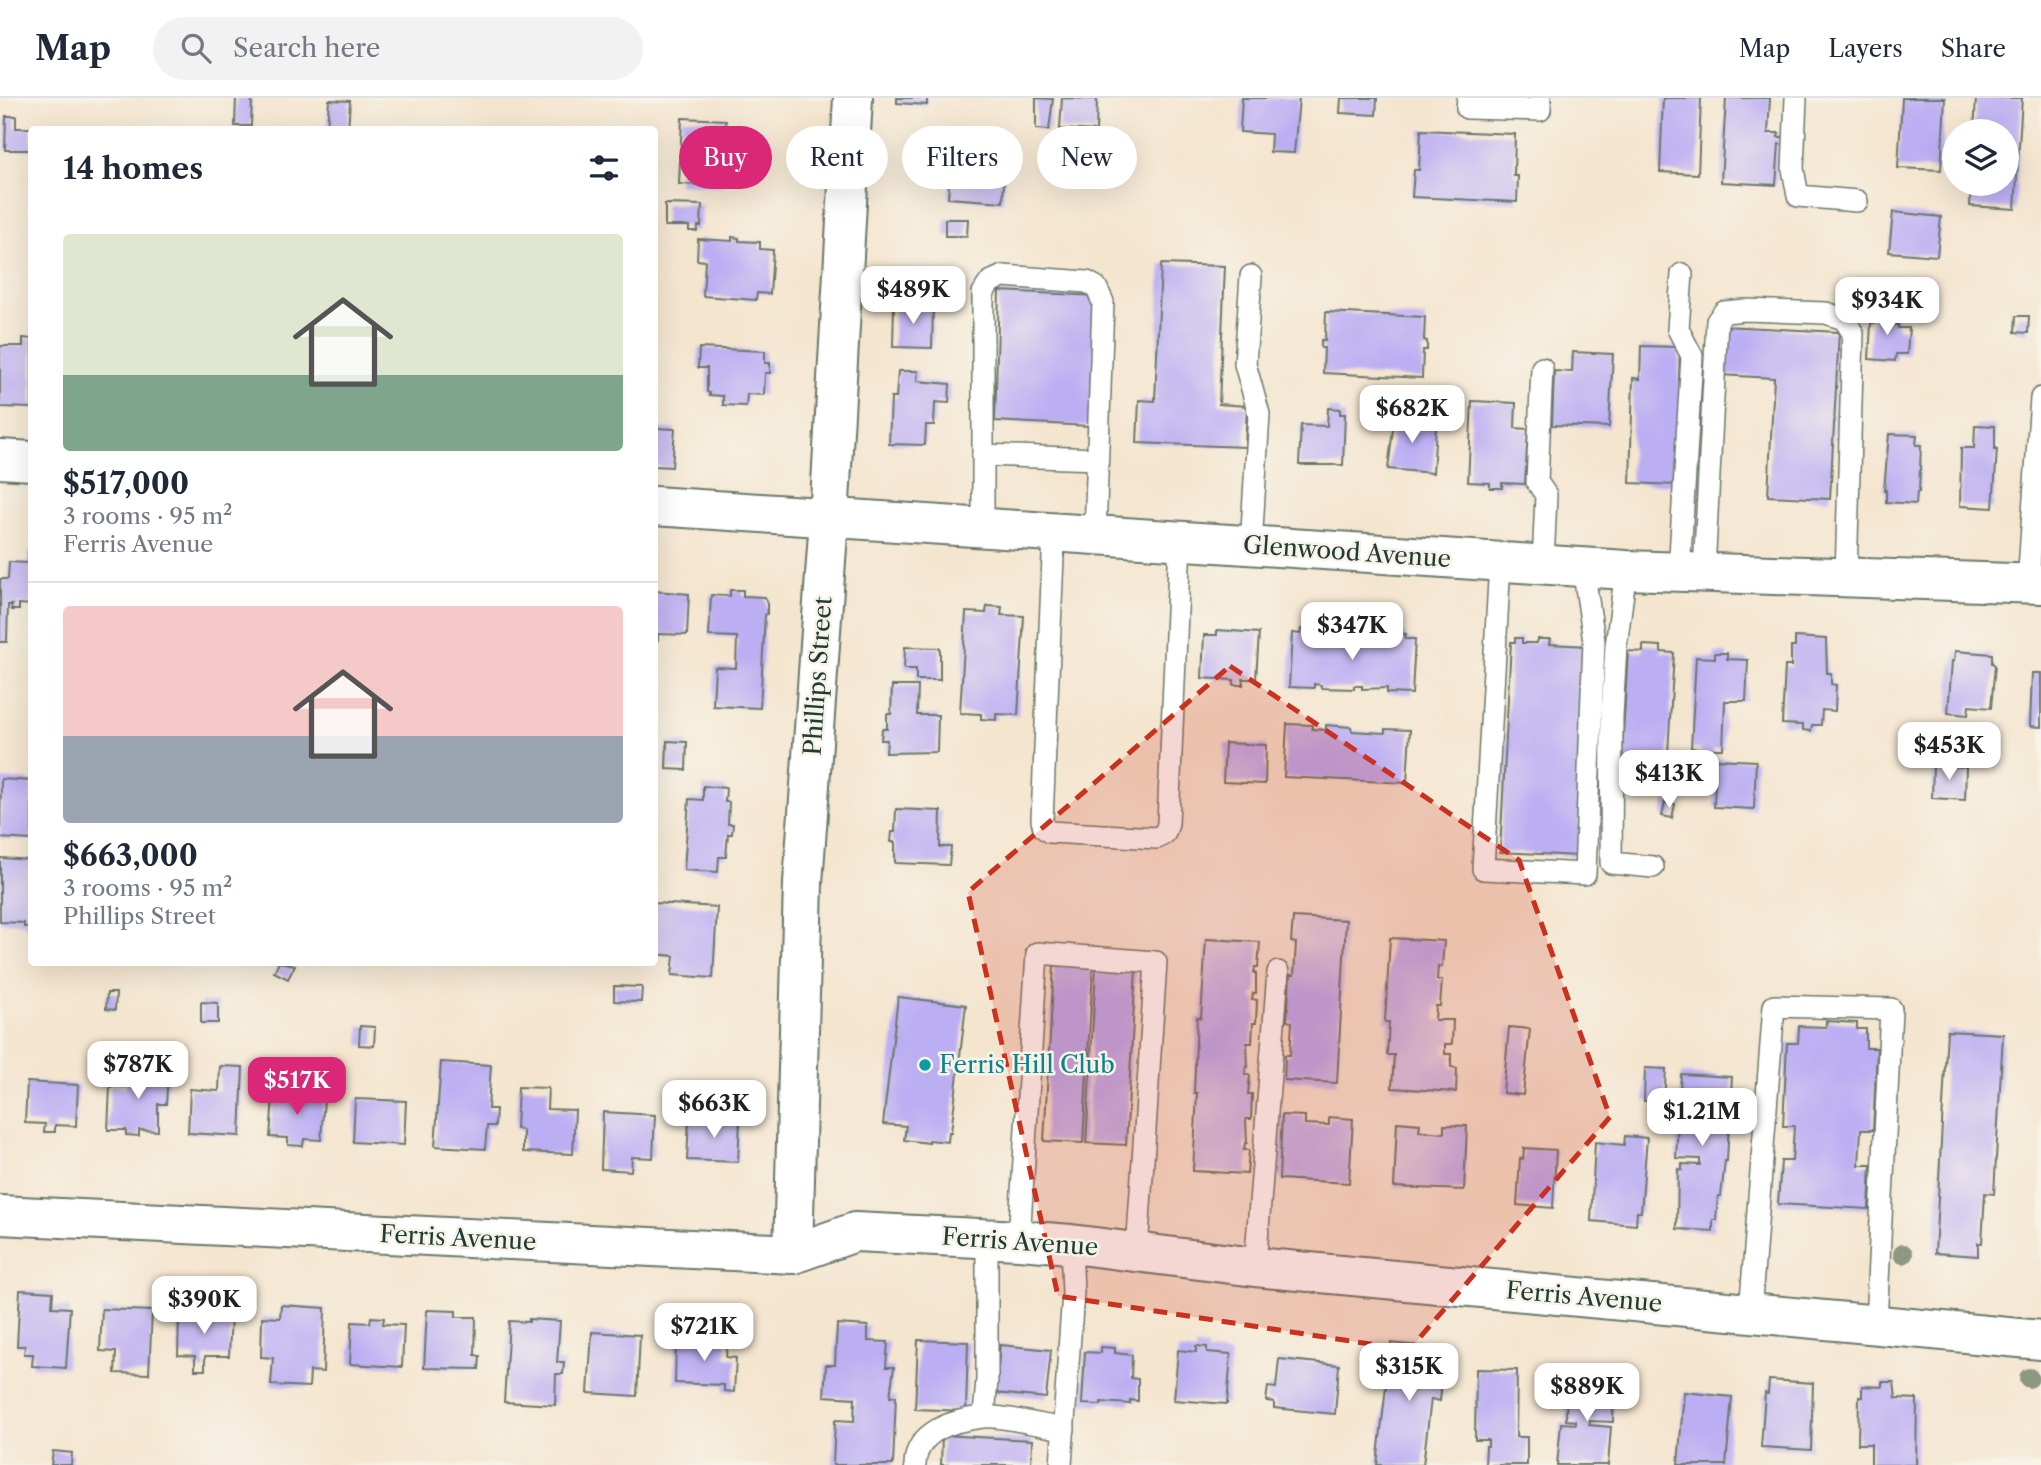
<!DOCTYPE html>
<meta charset="utf-8">
<style>
:root{--surface:#fff;--page:#f2f2f3;--text:#1f2937;--muted:#747a83;--line:#e0e1e3;--accent:#db2777}
body{margin:0;font-family:"Libre Caslon Text",serif;background:var(--page);color:var(--text);height:100vh;display:flex;flex-direction:column;font-size:26px;white-space:nowrap}
*{box-sizing:border-box;margin:0}
p{font-size:23px;color:var(--muted)}
.icon{flex:none;width:38px;height:38px;fill:none;stroke:currentColor;stroke-width:2;stroke-linecap:round;stroke-linejoin:round}
.map{position:relative;flex:1;overflow:hidden}
.drawer{position:absolute;left:28px;top:28px;width:630px;height:840px;display:flex;flex-direction:column;background:var(--surface);border-radius:7px;box-shadow:0 7px 28px #0002}
.drawer>*{flex:none}
.hud{position:absolute;left:679px;top:28px;width:665px;height:63px;display:flex;gap:14px}
.tools{position:absolute;left:1942px;top:21px;display:grid;gap:14px}
.tools a{display:grid;place-items:center;width:77px;height:77px;border-radius:50%;background:var(--surface);box-shadow:0 7px 28px #0002;font-size:35px}
.price{position:absolute;translate:-50% -60px;padding:0 16px;border-radius:14px;background:#fff;color:#222;font-size:23px;line-height:46px;filter:drop-shadow(0 2px 4px #0008)}
.price::after{content:'';position:absolute;left:50%;top:42px;width:21px;height:16px;margin-left:-10px;background:inherit;clip-path:polygon(0 0,100% 0,50% 100%)}
.price.selected{background:var(--accent);color:#fff}
ul{padding:0;list-style:none}
li{display:grid;align-content:center;gap:14px;height:371px;padding:0 35px}
li+li{border-top:2px solid var(--line)}
li span{display:grid;place-items:center;height:217px;border-radius:7px;color:#555}
li>.icon{margin-inline-start:auto}
span .icon{width:126px;height:126px;fill:#fffc;stroke-width:1}
li b{font-size:30px}
h2{display:flex;justify-content:space-between;align-items:center;height:84px;padding:0 35px;font-size:30px}
.pill{padding:0 24px;border-radius:32px;background:var(--surface);box-shadow:0 7px 28px #0002;font-size:24px;line-height:63px}
.pill.selected{background:var(--accent);color:#fff}
header{display:flex;align-items:center;gap:42px;box-sizing:border-box;height:98px;padding:0 35px;background:var(--surface);border-bottom:2px solid var(--line)}
header strong{font-size:33px}
nav{display:flex;gap:38px;margin-inline-start:auto;font-size:24px}
.search{width:490px;height:63px;background:var(--page);display:flex;align-items:center;gap:18px;box-sizing:border-box;padding:0 24px;border-radius:38px;color:var(--muted);font-size:26px}
.map>svg:first-child{display:block}
.building{fill:#bcaef3}
.lines{fill:none;stroke-linecap:round;stroke-linejoin:round}
.lane-casing{stroke:#6a786a;stroke-width:24}
.street-casing{stroke:#6a786a;stroke-width:42}
.lane{stroke:#fff;stroke-width:21}
.street{stroke:#fff;stroke-width:38}
.tree{fill:#8c9881}
.marked{fill:#c8321e;fill-opacity:0.2;stroke:#c8321e;stroke-width:5;stroke-dasharray:14 9;stroke-linejoin:round}
.culture-dot{fill:#0f9aa8;stroke:#f7f3e8;stroke-width:2.5}
.labels{text-anchor:middle;stroke-width:5;stroke-linejoin:round;paint-order:stroke}
.street-label{font-size:24px;fill:#1f3d34;stroke:#f7f3e8}
.culture-label{font-size:24px;fill:#0d838f;stroke:#f7f3e8;text-anchor:start}
</style>
<header>
<strong>Map</strong>
<div class="search"><svg class="icon" aria-label="search" viewBox="0 0 24 24"><circle cx="10" cy="10" r="6"/><path d="M15 15l6 6"/></svg>Search here</div>
<nav><a>Map</a><a>Layers</a><a>Share</a></nav>
</header>
<div class="map">
<svg width="2041" height="1367" viewBox="0 0 2041 1367">
<rect width="100%" height="100%" fill="#f7f3e8"/>
<filter id="ink" filterUnits="userSpaceOnUse"><feTurbulence type="fractalNoise" baseFrequency=".0143" numOctaves="2"/><feDisplacementMap in="SourceGraphic" scale="14" xChannelSelector="R" yChannelSelector="G"/><feConvolveMatrix kernelMatrix="1 2 1 2 8 2 1 2 1" color-interpolation-filters="sRGB"/></filter>
<filter id="wash" filterUnits="userSpaceOnUse"><feTurbulence type="fractalNoise" baseFrequency=".00686" numOctaves="4" result="noise"/><feDisplacementMap in="SourceGraphic" scale="28" xChannelSelector="R" yChannelSelector="G"/><feGaussianBlur stdDeviation="1.57" result="paint"/><feColorMatrix in="noise" values="0 0 0 0 0 0 0 0 0 0 0 0 0 0 0 0 0 1.4 0 .05"/><feComposite in="paint" operator="in"/></filter>
<g filter="url(#wash)">
<rect width="100%" height="100%" fill="#f4e5cf"/>
<g id="blocks">
<g class="building">
<polygon points="236,0 252,0 251,28 235,28"/>
<polygon points="897,0 927,0 927,7 897,5"/>
<polygon points="1036,0 1053,1 1049,32 1036,31"/>
<polygon points="1062,0 1097,1 1096,33 1060,31"/>
<polygon points="1242,0 1299,0 1294,55 1270,54 1271,36 1240,34"/>
<polygon points="1341,0 1377,0 1376,17 1340,15"/>
<polygon points="1663,0 1701,0 1698,76 1660,74"/>
<polygon points="1726,0 1770,0 1768,35 1779,35 1778,39 1784,39 1784,47 1779,46 1776,87 1721,84"/>
<polygon points="1902,0 1945,0 1941,72 1898,70"/>
<polygon points="1976,0 2022,0 2015,111 1970,108 1971,86 2007,86 2007,33 1974,33"/>
<polygon points="329,2 350,3 348,32 327,32"/>
<polygon points="6,18 16,18 16,30 32,30 32,52 5,52"/>
<polygon points="682,20 726,22 725,44 729,44 729,57 724,57 722,88 679,86"/>
<polygon points="1421,32 1515,36 1514,78 1518,78 1517,104 1412,99 1414,72 1419,72"/>
<polygon points="952,42 1007,47 1006,55 1009,55 1008,63 1005,63 1003,104 948,100"/>
<polygon points="665,106 702,107 701,128 698,128 697,133 689,133 689,128 665,128"/>
<polygon points="1893,114 1941,119 1937,158 1889,154"/>
<polygon points="945,121 968,121 967,138 945,138"/>
<polygon points="732,139 739,140 739,143 760,144 760,151 773,152 770,196 757,195 756,202 703,198 705,163 697,162 698,141 732,143"/>
<polygon points="1161,166 1225,168 1219,306 1247,308 1245,349 1137,345 1139,302 1155,303"/>
<polygon points="999,193 1098,198 1089,328 995,323"/>
<polygon points="894,206 933,207 932,250 893,249"/>
<polygon points="1875,213 1897,214 1896,227 1898,227 1898,230 1909,230 1907,256 1896,256 1895,263 1869,261 1871,225 1874,225"/>
<polygon points="1326,214 1425,219 1424,242 1427,243 1427,252 1423,252 1422,280 1323,275 1324,250 1321,250 1321,242 1325,242"/>
<polygon points="2016,218 2029,218 2028,235 2015,234"/>
<polygon points="1723,228 1839,234 1830,401 1768,398 1774,280 1720,277"/>
<polygon points="23,240 32,241 32,310 0,309 0,248 23,248"/>
<polygon points="1641,248 1680,249 1679,282 1683,282 1678,387 1630,385 1633,280 1640,281"/>
<polygon points="699,250 765,253 765,265 770,265 770,275 765,275 764,297 747,296 746,308 723,307 723,298 709,297 710,295 707,294 707,270 698,270"/>
<polygon points="1573,254 1613,256 1609,329 1552,327 1554,273 1572,274"/>
<polygon points="898,273 918,273 917,283 950,286 949,305 935,304 934,327 926,327 925,347 889,346 891,300 896,300"/>
<polygon points="1472,303 1516,305 1515,330 1528,331 1525,386 1502,385 1502,390 1490,390 1490,385 1468,384"/>
<polygon points="1328,310 1340,311 1340,316 1345,316 1343,367 1299,367 1301,327 1327,328"/>
<polygon points="1395,315 1417,317 1416,327 1436,329 1433,375 1388,371"/>
<polygon points="1975,327 1995,328 1995,351 1997,351 1993,410 1960,408 1961,350 1974,350"/>
<polygon points="654,330 675,331 672,369 654,368"/>
<polygon points="1889,336 1917,337 1916,347 1921,347 1919,394 1917,394 1916,406 1886,404 1886,392 1884,392"/>
<polygon points="29,453 32,453 32,507 19,506 19,512 11,512 12,507 8,507 7,544 0,544 0,481 8,481 9,464 28,465"/>
<polygon points="730,492 743,492 743,498 765,499 767,506 767,516 765,517 760,610 713,608 715,569 736,570 737,539 709,538 711,497 730,498"/>
<polygon points="654,493 689,496 687,537 658,536 658,542 654,542"/>
<polygon points="987,508 1002,509 1001,517 1024,518 1018,617 996,616 996,622 981,621 981,616 960,615 966,514 986,515"/>
<polygon points="1301,531 1315,531 1314,536 1324,538 1346,539 1347,535 1360,535 1360,540 1382,541 1392,540 1392,535 1406,536 1405,541 1415,541 1412,596 1387,595 1387,590 1362,591 1362,588 1354,588 1354,591 1321,590 1321,587 1314,586 1314,590 1289,589 1292,535 1300,536"/>
<polygon points="1217,532 1259,535 1256,581 1243,581 1243,587 1234,587 1234,582 1202,580 1204,537 1217,537"/>
<polygon points="1795,539 1826,541 1827,575 1831,575 1831,586 1836,587 1835,613 1822,612 1821,627 1812,627 1811,633 1803,632 1803,627 1782,626 1785,568 1791,568 1791,549 1795,549"/>
<polygon points="1515,540 1522,540 1522,545 1537,545 1538,541 1550,541 1549,546 1588,548 1578,758 1500,754 1511,544 1515,544"/>
<polygon points="1643,547 1661,548 1661,554 1674,555 1667,672 1621,670 1628,553 1643,554"/>
<polygon points="905,549 940,550 940,582 916,582 916,571 904,571"/>
<polygon points="1955,553 1992,556 1992,565 1995,567 1991,610 1969,608 1968,617 1948,615 1952,563 1954,563"/>
<polygon points="1715,555 1727,555 1727,561 1748,562 1746,603 1725,603 1723,651 1713,651 1713,658 1710,657 1710,660 1704,660 1704,658 1700,658 1701,651 1691,650 1696,559 1715,560"/>
<polygon points="2032,575 2041,575 2041,629 2030,628"/>
<polygon points="892,588 918,588 917,617 938,617 937,654 886,655 887,642 881,642 882,631 887,631 887,616 891,616"/>
<polygon points="1287,626 1312,627 1312,631 1326,632 1326,627 1351,629 1352,633 1385,635 1385,631 1410,632 1407,685 1284,679"/>
<polygon points="667,643 687,644 686,672 666,671"/>
<polygon points="1225,645 1266,647 1265,686 1223,684"/>
<polygon points="1716,661 1756,663 1754,711 1714,709"/>
<polygon points="1933,667 1966,669 1965,702 1932,700"/>
<polygon points="1,681 32,683 32,742 0,740"/>
<polygon points="703,688 726,690 725,704 729,704 728,726 733,726 732,736 728,736 726,759 719,759 718,774 684,772 689,701 703,702"/>
<polygon points="1665,704 1675,706 1672,720 1662,718"/>
<polygon points="896,711 941,713 940,749 951,749 949,767 895,765 895,744 891,744 892,734 895,734"/>
<polygon points="0,760 32,762 32,829 24,829 24,825 0,824"/>
<polygon points="654,805 717,809 713,880 672,877 674,858 654,856"/>
<polygon points="1293,819 1346,822 1337,985 1284,982 1285,957 1290,957 1292,924 1287,923 1290,877 1294,877 1296,845 1291,844"/>
<polygon points="1390,840 1444,843 1442,869 1438,868 1437,882 1442,882 1440,908 1436,908 1435,922 1453,922 1452,946 1445,946 1445,956 1451,956 1451,969 1457,970 1456,994 1392,990 1394,957 1387,957 1389,924 1385,924"/>
<polygon points="1206,841 1260,844 1258,869 1255,869 1254,875 1256,875 1256,895 1253,895 1252,901 1257,902 1256,925 1253,925 1252,945 1247,945 1248,969 1246,969 1245,977 1250,977 1248,996 1252,996 1251,1021 1246,1021 1247,1045 1245,1045 1244,1052 1249,1052 1247,1076 1193,1073 1197,995 1194,995 1197,919 1201,920"/>
<polygon points="279,864 295,867 288,881 274,874"/>
<polygon points="1054,867 1093,869 1083,1045 1044,1043"/>
<polygon points="1096,869 1136,871 1126,1047 1086,1045"/>
<polygon points="614,888 642,889 641,904 614,903"/>
<polygon points="107,895 116,895 115,912 106,911"/>
<polygon points="898,899 966,907 951,1034 949,1034 948,1044 929,1042 929,1045 904,1042 906,1028 883,1026"/>
<polygon points="201,904 218,905 218,925 201,925"/>
<polygon points="1826,923 1857,925 1857,931 1866,931 1866,950 1877,950 1873,1032 1861,1032 1859,1067 1871,1067 1869,1111 1778,1106 1781,1063 1792,1063 1794,1028 1783,1028 1787,945 1798,945 1799,928 1826,929"/>
<polygon points="360,928 375,929 374,948 359,947"/>
<polygon points="1509,929 1530,931 1523,997 1503,995"/>
<polygon points="1947,933 2003,936 1994,1096 1985,1095 1982,1145 1978,1145 1978,1158 1935,1155"/>
<polygon points="441,964 491,967 488,1011 496,1011 495,1028 487,1028 485,1051 435,1048"/>
<polygon points="220,968 243,969 240,1038 188,1035 190,991 219,993"/>
<polygon points="127,970 161,971 161,976 168,976 166,1006 158,1006 158,1033 139,1032 139,1038 126,1037 126,1032 108,1032 110,988 126,989"/>
<polygon points="1645,970 1666,971 1664,1004 1644,1003"/>
<polygon points="1681,976 1732,979 1730,1016 1734,1017 1734,1026 1729,1025 1727,1063 1725,1063 1721,1098 1718,1098 1716,1122 1713,1122 1713,1133 1677,1131 1678,1071 1682,1072 1682,1066 1700,1067 1700,1061 1676,1060"/>
<polygon points="27,984 78,987 76,1028 55,1027 55,1034 44,1034 45,1026 25,1025"/>
<polygon points="291,985 301,986 300,999 324,1001 321,1042 304,1041 303,1048 288,1047 288,1040 270,1039 273,998 290,999"/>
<polygon points="518,989 548,990 547,1011 575,1012 573,1056 523,1054 523,1032 516,1031"/>
<polygon points="355,1001 406,1003 404,1047 353,1044"/>
<polygon points="603,1014 655,1017 653,1060 632,1059 631,1073 601,1071"/>
<polygon points="1282,1017 1305,1018 1305,1026 1329,1027 1329,1019 1353,1021 1349,1085 1279,1081"/>
<polygon points="689,1020 740,1022 738,1064 687,1062"/>
<polygon points="1397,1024 1420,1026 1419,1033 1444,1035 1444,1027 1467,1028 1464,1092 1394,1089"/>
<polygon points="1625,1038 1647,1040 1641,1114 1637,1114 1636,1127 1591,1123 1595,1044 1624,1047"/>
<polygon points="1524,1050 1556,1052 1553,1110 1517,1107 1520,1060 1523,1061"/>
<polygon points="20,1192 53,1194 52,1209 70,1210 66,1270 32,1268 33,1256 24,1256 25,1248 17,1248"/>
<polygon points="281,1207 325,1210 323,1274 310,1273 309,1289 271,1287 273,1260 261,1259 262,1219 280,1220"/>
<polygon points="199,1210 211,1210 211,1216 231,1217 229,1258 205,1258 205,1272 195,1272 195,1258 178,1257 179,1215 198,1216"/>
<polygon points="102,1211 152,1213 149,1276 115,1275 116,1254 100,1253"/>
<polygon points="427,1212 456,1213 456,1219 476,1219 475,1257 480,1258 479,1271 424,1270"/>
<polygon points="371,1219 384,1220 383,1226 404,1227 402,1269 350,1266 352,1224 370,1225"/>
<polygon points="529,1221 560,1223 557,1264 564,1264 563,1276 556,1276 555,1307 504,1304 509,1223 529,1224"/>
<polygon points="837,1226 868,1228 868,1243 888,1244 886,1269 894,1269 890,1299 896,1298 893,1367 833,1367 835,1322 854,1323 855,1300 824,1298 826,1267 835,1267"/>
<polygon points="592,1234 640,1237 637,1298 588,1295"/>
<polygon points="695,1236 708,1237 708,1244 727,1244 726,1259 736,1260 734,1294 724,1293 724,1287 675,1285 676,1242 695,1243"/>
<polygon points="918,1242 968,1244 966,1313 915,1311"/>
<polygon points="1391,1245 1445,1251 1440,1303 1431,1301 1423,1367 1377,1367"/>
<polygon points="1000,1247 1051,1252 1046,1300 996,1295"/>
<polygon points="1196,1248 1207,1249 1207,1254 1231,1256 1227,1306 1174,1302 1178,1252 1196,1254"/>
<polygon points="1101,1249 1115,1250 1115,1255 1132,1257 1131,1280 1138,1281 1138,1303 1130,1302 1130,1306 1101,1304 1101,1307 1082,1306 1085,1254 1101,1255"/>
<polygon points="1279,1261 1339,1267 1335,1316 1274,1310 1274,1304 1266,1303 1268,1289 1276,1290"/>
<polygon points="1476,1271 1517,1272 1516,1339 1527,1339 1527,1367 1485,1367 1486,1348 1488,1348 1488,1342 1475,1342"/>
<polygon points="1584,1276 1597,1276 1597,1283 1614,1283 1613,1324 1590,1323 1589,1327 1611,1329 1608,1367 1557,1367 1561,1325 1576,1326 1576,1323 1566,1322 1567,1282 1584,1282"/>
<polygon points="1769,1282 1813,1285 1811,1352 1761,1349 1765,1295 1768,1296"/>
<polygon points="1882,1284 1894,1284 1896,1300 1917,1301 1916,1367 1871,1367 1871,1346 1858,1346 1859,1299 1862,1299 1862,1288 1882,1289"/>
<polygon points="1684,1294 1732,1299 1726,1367 1678,1367"/>
<polygon points="942,1337 1032,1342 1031,1367 941,1367"/>
<polygon points="53,1353 72,1355 71,1367 51,1367"/>
</g>
</g>
</g>
<g filter="url(#ink)">
<use href="#blocks" fill-opacity="0" stroke="#6a786a" stroke-width="2"/>
<g class="lines">
<g class="lane-casing">
<g id="lane">
<polyline points="1468,0 1467,10 1540,12 1540,0"/>
<polyline points="1796,0 1793,71 1798,98 1857,103"/>
<polyline points="1542,270 1537,384 1546,397 1543,467"/>
<polyline points="983,357 1097,361"/>
<polyline points="983,431 983,195 990,184 1003,178 1087,184 1096,189 1103,204 1095,437"/>
<polyline points="1054,435 1042,722 1044,730 1049,734 1157,740 1165,735 1168,726 1180,443"/>
<polyline points="1251,448 1259,316 1245,266 1251,178"/>
<polyline points="1500,464 1483,771 1585,776 1594,543 1583,469"/>
<polyline points="1626,472 1616,548 1612,618 1611,765 1653,769"/>
<polyline points="1704,473 1717,223 1724,214 1745,212 1826,215 1844,221 1853,235 1846,479"/>
<polyline points="1679,474 1692,258 1678,231 1682,176"/>
<polyline points="2028,486 2041,300"/>
<polyline points="1019,1142 1037,855 1156,864 1137,1154"/>
<polyline points="1255,1169 1278,874"/>
<polyline points="1750,1215 1774,908 1891,911 1876,1226"/>
<polyline points="984,1318 987,1282 987,1140"/>
<path d="M 915,1367 C 916,1333 953,1322 983,1319 C 999,1317 1045,1328 1064,1331"/>
<polyline points="1061,1367 1073,1195 1071,1146"/>
</g>
</g>
<g class="street-casing">
<g id="street">
<polyline points="0,361 32,363"/>
<polyline points="654,408 1626,472 2041,486"/>
<polyline points="0,1117 793,1156 855,1134 1019,1142 1071,1146 1255,1169 2041,1242"/>
<polyline points="793,1156 803,785 829,421 853,0"/>
</g>
</g>
<use href="#lane" class="lane"/>
<use href="#street" class="street"/>
</g>
<g class="tree">
<circle cx="1903" cy="1156" r="10"/>
<circle cx="2029" cy="1280" r="10"/>
</g>
</g>
<path class="marked" d="M 1230,568 L 1519,762 L 1610,1019 L 1409,1252 L 1058,1198 L 968,794 Z"/>
<circle class="culture-dot" cx="925" cy="967" r="7"/>
<g class="labels">
<g class="street-label">
<text transform="translate(1347 454) rotate(4)" y="8">Glenwood Avenue</text>
<text transform="translate(818 578) rotate(-86)" y="8">Phillips Street</text>
<text transform="translate(458 1140) rotate(3)" y="8">Ferris Avenue</text>
<text transform="translate(1020 1144) rotate(4)" y="8">Ferris Avenue</text>
<text transform="translate(1584 1199) rotate(5)" y="8">Ferris Avenue</text>
</g>
<g class="culture-label">
<text x="939" y="975">Ferris Hill Club</text>
</g>
</g>
</svg>
<div class="tools">
<a><svg class="icon" aria-label="layers" viewBox="0 0 24 24"><path d="M12 4l9 5-9 5-9-5zM3 14l9 5 9-5"/></svg></a>
</div>
<b class="price" style="left:913px;top:228px">$489K</b>
<b class="price" style="left:1887px;top:239px">$934K</b>
<b class="price" style="left:1412px;top:347px">$682K</b>
<b class="price" style="left:1352px;top:564px">$347K</b>
<b class="price" style="left:1949px;top:684px">$453K</b>
<b class="price" style="left:1669px;top:712px">$413K</b>
<b class="price" style="left:138px;top:1003px">$787K</b>
<b class="price selected" style="left:297px;top:1019px">$517K</b>
<b class="price" style="left:714px;top:1042px">$663K</b>
<b class="price" style="left:1702px;top:1050px">$1.21M</b>
<b class="price" style="left:204px;top:1238px">$390K</b>
<b class="price" style="left:704px;top:1265px">$721K</b>
<b class="price" style="left:1409px;top:1305px">$315K</b>
<b class="price" style="left:1587px;top:1325px">$889K</b>
<div class="hud">
<a class="pill selected">Buy</a>
<a class="pill">Rent</a>
<a class="pill">Filters</a>
<a class="pill">New</a>
</div>
<section class="drawer">
<h2>14 homes<svg class="icon" aria-label="filters" viewBox="0 0 24 24"><path d="M4 7h16M4 17h16"/><circle cx="9" cy="7" r="2"/><circle cx="15" cy="17" r="2"/></svg></h2>
<ul>
<li><span style="background:linear-gradient(#dfe7d0 65%,#7fa58c 0)"><svg class="icon" aria-label="home" viewBox="0 0 24 24"><path d="M3 11l9-7 9 7M6 9v11h12V9"/></svg></span><div><b>$517,000</b><p>3 rooms · 95 m²</p><p>Ferris Avenue</p></div></li>
<li><span style="background:linear-gradient(#f6c9c9 60%,#9aa5b1 0)"><svg class="icon" aria-label="home" viewBox="0 0 24 24"><path d="M3 11l9-7 9 7M6 9v11h12V9"/></svg></span><div><b>$663,000</b><p>3 rooms · 95 m²</p><p>Phillips Street</p></div></li>
</ul>
</section>
</div>
